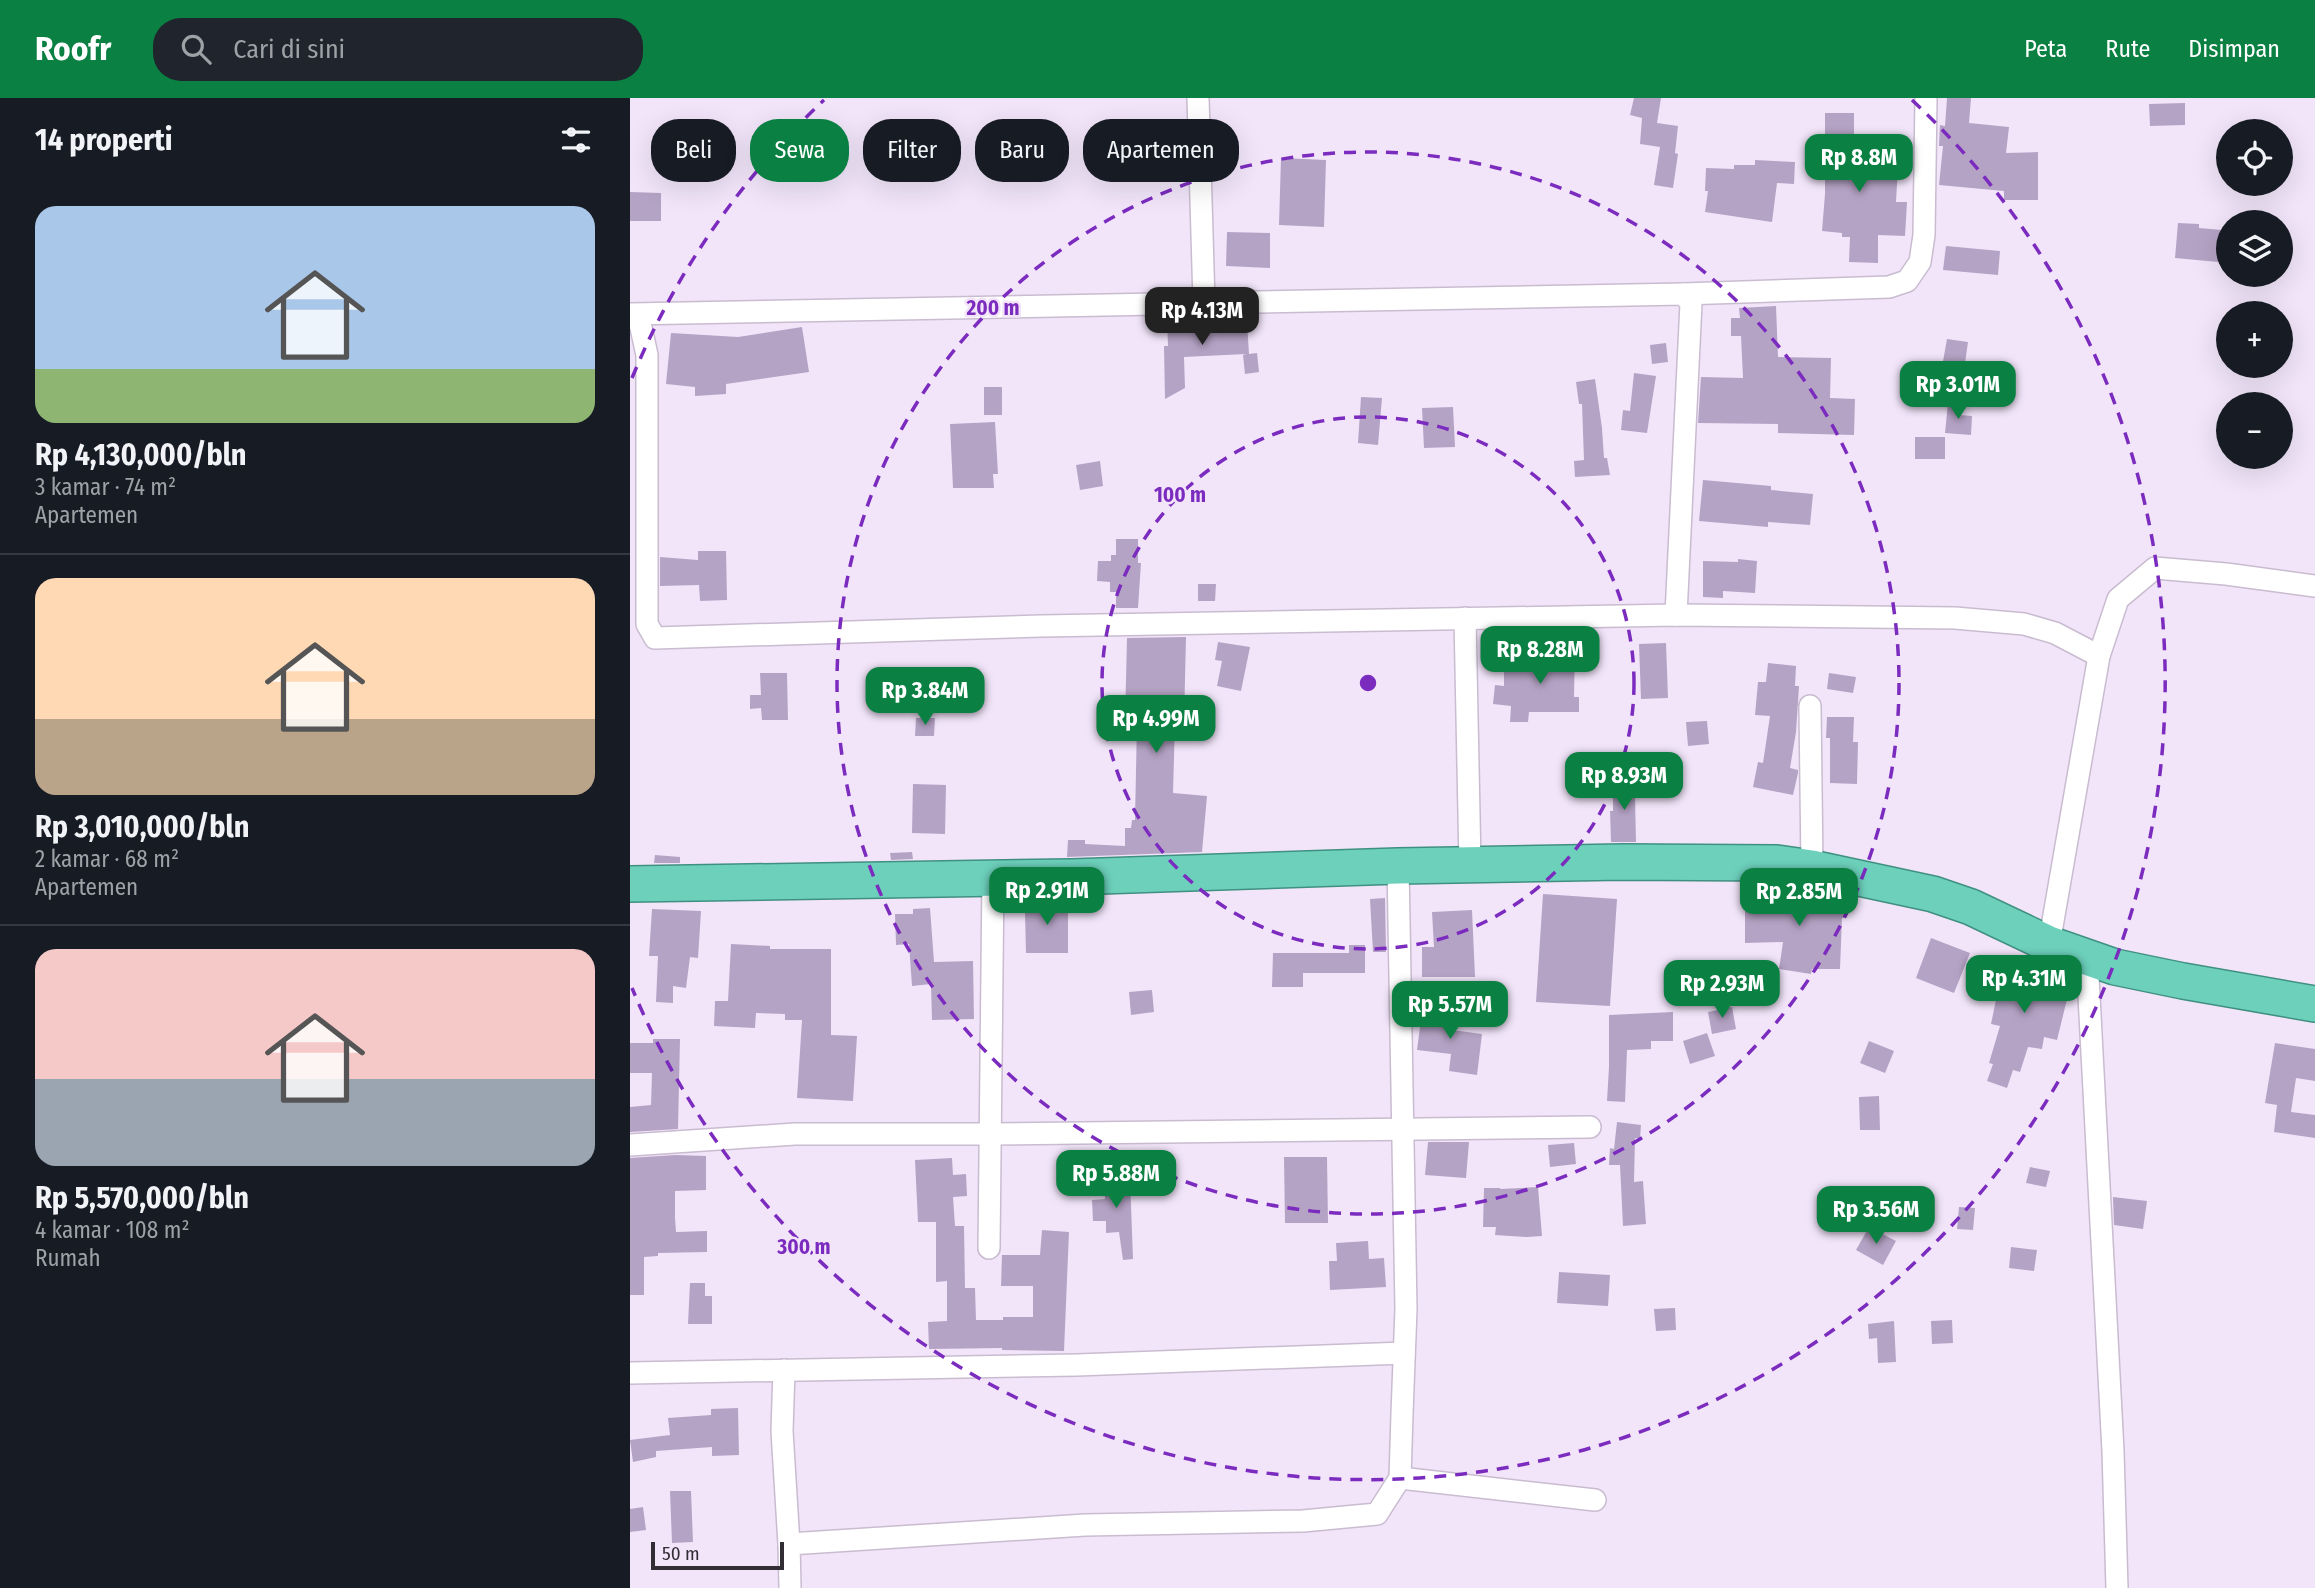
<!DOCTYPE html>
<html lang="id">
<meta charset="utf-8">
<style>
:root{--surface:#171b24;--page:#20242c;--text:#f1f3f6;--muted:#9ea1a6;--line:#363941;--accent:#0b8043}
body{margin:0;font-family:"Fira Sans Condensed",sans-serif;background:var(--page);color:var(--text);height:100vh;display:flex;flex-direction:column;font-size:26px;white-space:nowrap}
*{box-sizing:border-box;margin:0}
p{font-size:23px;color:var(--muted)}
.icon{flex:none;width:38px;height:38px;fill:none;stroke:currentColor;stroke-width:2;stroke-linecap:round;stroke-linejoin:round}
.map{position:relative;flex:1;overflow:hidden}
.details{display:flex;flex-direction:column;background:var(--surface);width:630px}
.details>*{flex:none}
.banner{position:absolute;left:21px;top:21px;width:665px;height:63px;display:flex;gap:14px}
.tools{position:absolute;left:1586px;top:21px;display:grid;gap:14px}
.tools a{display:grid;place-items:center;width:77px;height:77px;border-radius:50%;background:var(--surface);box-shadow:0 7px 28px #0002;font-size:35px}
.scale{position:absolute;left:21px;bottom:18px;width:133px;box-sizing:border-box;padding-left:7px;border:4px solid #322d35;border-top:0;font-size:19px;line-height:24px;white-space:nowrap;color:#322d35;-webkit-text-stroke:5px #f2e5fa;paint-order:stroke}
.price{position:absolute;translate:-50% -60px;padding:0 16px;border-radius:14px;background:var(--accent);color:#fff;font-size:23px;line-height:46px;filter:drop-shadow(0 2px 4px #0008)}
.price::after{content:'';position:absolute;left:50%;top:42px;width:21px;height:16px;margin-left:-10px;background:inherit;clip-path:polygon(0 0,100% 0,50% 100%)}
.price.active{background:#222;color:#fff}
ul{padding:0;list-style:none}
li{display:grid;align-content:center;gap:14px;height:371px;padding:0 35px}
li+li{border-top:2px solid var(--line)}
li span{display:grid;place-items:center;height:217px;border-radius:21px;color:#555}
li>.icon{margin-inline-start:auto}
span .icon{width:126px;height:126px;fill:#fffc;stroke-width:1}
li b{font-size:30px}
h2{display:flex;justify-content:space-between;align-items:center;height:84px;padding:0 35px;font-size:30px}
.pill{padding:0 24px;border-radius:28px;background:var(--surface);box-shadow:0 7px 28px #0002;font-size:24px;line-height:63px}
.pill.active{background:var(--accent);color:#fff}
header{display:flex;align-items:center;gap:42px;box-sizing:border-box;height:98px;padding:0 35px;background:var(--accent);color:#fff}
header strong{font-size:33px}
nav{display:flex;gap:38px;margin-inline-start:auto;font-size:24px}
.search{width:490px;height:63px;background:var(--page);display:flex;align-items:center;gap:18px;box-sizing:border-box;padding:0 24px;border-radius:28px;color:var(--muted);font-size:26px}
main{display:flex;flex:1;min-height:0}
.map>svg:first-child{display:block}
.building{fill:#b5a3c5}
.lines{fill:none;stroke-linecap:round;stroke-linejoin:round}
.minor-casing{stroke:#c9bcd0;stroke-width:24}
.trunk-casing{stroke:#409081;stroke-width:38}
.minor{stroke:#fff;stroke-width:21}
.trunk{stroke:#6cd0bb;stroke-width:35}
.ring{fill:none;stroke:#7b2cbf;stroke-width:3.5;stroke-dasharray:12 9}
.centre{fill:#7b2cbf;stroke:#f2e5fa;stroke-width:3.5}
.ring-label{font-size:21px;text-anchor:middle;font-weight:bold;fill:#7b2cbf;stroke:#f2e5fa;stroke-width:5;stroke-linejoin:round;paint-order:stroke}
</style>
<header>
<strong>Roofr</strong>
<div class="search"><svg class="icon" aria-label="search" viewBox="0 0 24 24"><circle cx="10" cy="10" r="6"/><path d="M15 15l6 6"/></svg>Cari di sini</div>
<nav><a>Peta</a><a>Rute</a><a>Disimpan</a></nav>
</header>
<main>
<section class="details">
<h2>14 properti<svg class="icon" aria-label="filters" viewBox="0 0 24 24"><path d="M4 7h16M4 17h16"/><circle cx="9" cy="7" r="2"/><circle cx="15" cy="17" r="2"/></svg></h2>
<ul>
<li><span style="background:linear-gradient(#a9c7e8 75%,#8fb573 0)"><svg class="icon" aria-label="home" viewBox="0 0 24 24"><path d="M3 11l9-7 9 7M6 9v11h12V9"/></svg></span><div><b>Rp 4,130,000/bln</b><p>3 kamar · 74 m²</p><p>Apartemen</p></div></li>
<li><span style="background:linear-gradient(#ffd9b3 65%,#b9a48a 0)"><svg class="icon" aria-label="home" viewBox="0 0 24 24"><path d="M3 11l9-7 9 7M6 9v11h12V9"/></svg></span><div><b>Rp 3,010,000/bln</b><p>2 kamar · 68 m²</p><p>Apartemen</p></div></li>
<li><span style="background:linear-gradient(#f6c9c9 60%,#9aa5b1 0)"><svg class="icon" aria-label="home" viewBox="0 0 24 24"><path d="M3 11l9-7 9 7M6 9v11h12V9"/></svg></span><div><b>Rp 5,570,000/bln</b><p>4 kamar · 108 m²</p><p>Rumah</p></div></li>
</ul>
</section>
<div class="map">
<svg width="1685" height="1490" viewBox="0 0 1685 1490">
<rect width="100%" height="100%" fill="#f2e5fa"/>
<g class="building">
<polygon points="1004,0 1031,0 1027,25 1048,28 1045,55 1048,56 1043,90 1024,87 1030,49 1010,46 1012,20 1000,17"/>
<polygon points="1317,0 1341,0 1339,25 1379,29 1376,55 1408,54 1408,102 1374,102 1374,93 1309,87 1313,48 1309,48 1310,27 1315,28"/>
<polygon points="1555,5 1555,27 1520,28 1519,6"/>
<polygon points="1195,15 1224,15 1224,65 1268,68 1266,104 1277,104 1275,138 1248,137 1248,165 1219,164 1220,139 1212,139 1212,135 1192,133 1195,96"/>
<polygon points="651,60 696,62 694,129 649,127"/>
<polygon points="1125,62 1165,64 1164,86 1147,85 1142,124 1075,114 1078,93 1075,93 1076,70 1104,71 1104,67 1125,67"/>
<polygon points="0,94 31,95 31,123 0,123"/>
<polygon points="1548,125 1569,126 1569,130 1592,132 1588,164 1545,160"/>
<polygon points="597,134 640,135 640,170 596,168"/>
<polygon points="1316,148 1370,153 1368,177 1313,172"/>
<polygon points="1146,208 1148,259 1201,260 1200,300 1225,301 1224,337 1148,335 1148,326 1068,325 1071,279 1113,280 1111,238 1101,238 1101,220 1110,220 1109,210"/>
<polygon points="577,218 578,226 617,224 619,256 627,255 629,274 615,276 613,257 616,256 554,259 555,290 535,301 534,248 538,248 537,220"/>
<polygon points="172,229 179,274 96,286 96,296 65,298 65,289 36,286 41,235 108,239"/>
<polygon points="1317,241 1338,244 1334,272 1312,269"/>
<polygon points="1036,245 1038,264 1022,266 1020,247"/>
<polygon points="1004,275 1026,278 1017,335 991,332 993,312 1000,313"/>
<polygon points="965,281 972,330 974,360 977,360 980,377 945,379 944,363 954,362 952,306 949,306 946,284"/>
<rect x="354" y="289" width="18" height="28"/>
<polygon points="731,299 752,300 748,347 728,345"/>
<polygon points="1318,305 1331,306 1330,317 1342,318 1341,337 1315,335"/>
<polygon points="823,309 825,349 794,350 792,310"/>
<polygon points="365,324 368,376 363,376 364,390 323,390 320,326"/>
<rect x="1285" y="339" width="30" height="22"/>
<polygon points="470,363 473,388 450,392 446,367"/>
<polygon points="1073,382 1141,388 1141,392 1183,396 1180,427 1138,424 1138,429 1069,423"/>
<polygon points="486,441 508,441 508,465 511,465 508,510 486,510 486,494 480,494 480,484 467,483 468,463 481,463 481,457 486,457"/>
<polygon points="68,453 96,453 97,502 70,503 69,487 30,488 30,459 68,462"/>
<polygon points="1108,461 1127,463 1125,495 1093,493 1093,500 1073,499 1073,463 1108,464"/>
<polygon points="568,486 586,486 585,503 568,503"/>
<polygon points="556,539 554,624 545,624 543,695 577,698 572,754 437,759 438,742 455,742 455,746 495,748 495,730 501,730 502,722 505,722 507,623 495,623 497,540"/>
<polygon points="588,544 620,549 611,593 587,588 592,563 585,562"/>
<polygon points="1036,545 1038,600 1011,601 1009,546"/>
<polygon points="921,547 945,547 944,599 949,599 949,614 899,614 898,624 880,624 881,608 863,606 865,587 874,588 874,563 921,567"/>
<polygon points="1138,565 1166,568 1165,588 1169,588 1166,634 1160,670 1168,672 1168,675 1163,697 1123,689 1128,664 1133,665 1140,618 1125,617 1128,584 1136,584"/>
<polygon points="130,575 157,575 158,622 132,622 131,610 120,611 120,597 131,597"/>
<polygon points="1199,575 1226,579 1223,595 1197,591"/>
<polygon points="1197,619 1224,619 1223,644 1228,644 1227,686 1200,685 1200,640 1196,640"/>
<polygon points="286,620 305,620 304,638 285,638"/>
<polygon points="1077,623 1079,646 1058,648 1056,624"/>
<polygon points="1010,684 1011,700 1005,700 1006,744 981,744 980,713 983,713 983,685"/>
<polygon points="283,686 316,687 315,736 282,735"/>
<polygon points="282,754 283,761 261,762 260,755"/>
<polygon points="25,757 50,759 50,765 24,765"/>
<polygon points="1140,785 1182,791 1182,799 1216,801 1214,820 1212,820 1210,871 1182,871 1181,876 1149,871 1153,844 1115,845 1115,805 1141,804"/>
<polygon points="913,796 987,801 980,908 906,904"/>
<polygon points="433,799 434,815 438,815 438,855 396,855 395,815 401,815 401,800"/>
<polygon points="755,800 756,854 743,854 740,801"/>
<polygon points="300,810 304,864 343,863 344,921 302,922 301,886 282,888 279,846 266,847 265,816 283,816 283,811"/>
<polygon points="22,811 71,813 68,860 60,859 56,890 43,888 43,905 26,904 28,858 19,858"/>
<polygon points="842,812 845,879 792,879 792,849 804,849 802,814"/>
<polygon points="1301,840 1340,855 1324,895 1286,880"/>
<polygon points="101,846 140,848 140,851 201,851 201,937 227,938 223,1003 167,1000 172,922 155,922 155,916 126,915 125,930 84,928 85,903 98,903"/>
<polygon points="719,847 735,847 735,875 673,875 673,889 642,889 643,855 719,855"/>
<polygon points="1366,862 1442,881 1427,942 1414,939 1412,951 1398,949 1390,974 1383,972 1377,990 1357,983 1363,966 1359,965 1370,928 1361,926 1367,897 1358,894"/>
<polygon points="522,892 524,914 501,917 499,894"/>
<polygon points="797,908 823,909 822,932 852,936 847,977 819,973 821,956 787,952 790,929 796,929"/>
<polygon points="1102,909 1106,931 1082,936 1078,914"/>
<polygon points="1043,914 1043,943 1021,943 1021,951 997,952 995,1004 977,1003 979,969 979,917"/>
<polygon points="1077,935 1085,958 1060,966 1053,943"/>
<polygon points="23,941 50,941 48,1031 0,1034 0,1009 21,1007 22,975 0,975 0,945 23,945"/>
<polygon points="1239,943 1264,953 1255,975 1230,965"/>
<polygon points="1645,945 1685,951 1685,983 1666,980 1661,1014 1685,1017 1685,1040 1644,1034 1647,1007 1635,1005"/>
<polygon points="1249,998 1250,1032 1230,1032 1229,999"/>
<polygon points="987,1024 1011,1027 1010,1041 1005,1040 1004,1084 1013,1083 1016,1126 993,1128 990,1067 979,1067 980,1050 984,1051"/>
<polygon points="798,1044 839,1044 836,1080 795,1077"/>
<polygon points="944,1045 946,1066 920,1069 918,1047"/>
<polygon points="45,1057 76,1058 76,1092 45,1093 45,1120 46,1134 77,1133 77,1154 28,1155 28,1158 14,1159 14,1197 0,1197 0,1060"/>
<polygon points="654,1059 697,1059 698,1125 655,1125"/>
<polygon points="322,1060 323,1077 336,1076 337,1098 323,1099 325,1128 334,1128 335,1190 345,1190 346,1222 373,1222 373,1219 403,1219 403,1188 371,1188 372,1157 410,1157 412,1132 439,1134 434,1253 372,1252 372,1250 299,1251 298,1224 317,1223 317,1183 306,1184 306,1124 288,1124 285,1062"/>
<polygon points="1400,1069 1420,1073 1416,1089 1396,1085"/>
<polygon points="490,1071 490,1080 500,1080 503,1161 493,1162 489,1134 476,1135 476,1123 463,1123 462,1102 475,1101 473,1072"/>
<polygon points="908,1089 912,1138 897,1139 865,1137 866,1129 853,1129 854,1090 870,1090 870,1091"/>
<polygon points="1483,1099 1517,1103 1513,1131 1484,1127"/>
<polygon points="1329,1109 1345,1110 1343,1132 1327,1131"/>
<polygon points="1239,1129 1266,1143 1253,1167 1226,1152"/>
<polygon points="738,1143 739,1161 754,1160 756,1189 700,1192 699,1163 707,1163 706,1145"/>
<polygon points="1381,1149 1407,1152 1404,1173 1379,1170"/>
<polygon points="929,1174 980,1177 978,1208 927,1205"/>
<polygon points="60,1185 75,1185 75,1198 82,1198 82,1226 58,1226"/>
<polygon points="1045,1210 1046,1232 1026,1233 1024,1211"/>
<polygon points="1322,1222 1323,1245 1302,1246 1301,1223"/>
<polygon points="1264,1223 1266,1264 1248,1265 1247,1240 1239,1241 1238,1226"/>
<polygon points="108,1310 109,1357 82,1358 82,1349 26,1353 26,1359 3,1364 0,1342 40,1337 38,1320 81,1317 81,1311"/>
<polygon points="40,1393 61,1393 63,1444 42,1445"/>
<polygon points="13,1409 16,1432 0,1434 0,1411"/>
</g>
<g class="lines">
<g class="minor-casing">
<g id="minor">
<polyline points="568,0 574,204"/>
<polyline points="1053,196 1259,189 1277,183 1290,164 1294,137 1296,0"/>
<polyline points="0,216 1053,196 1061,205 1046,517"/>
<polyline points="0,217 10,225 17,257 17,526 25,540 411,528 1046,517 1325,520 1394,526 1425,535 1469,558"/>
<polyline points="835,520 840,766"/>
<polyline points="1180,608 1182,770"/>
<polyline points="1419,846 1469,558 1488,501 1525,470 1596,476 1685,488"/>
<polyline points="1457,860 1483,1353 1487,1490"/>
<polyline points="0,1047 165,1036 360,1036 960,1029"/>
<polyline points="359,1150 363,779"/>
<polyline points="154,1272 152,1333 159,1446"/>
<polyline points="0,1275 447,1267 774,1255"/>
<polyline points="770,1380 965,1402"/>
<polyline points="160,1490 159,1446 455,1427 673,1423 747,1416 770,1380 772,1316 776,1211 768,768"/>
</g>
</g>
<g class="trunk-casing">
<polyline id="trunk" points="0,786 441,779 768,768 993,764 1147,765 1182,770 1303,796 1341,809 1419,846 1485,869 1553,883 1685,906"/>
</g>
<use href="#minor" class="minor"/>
<use href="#trunk" class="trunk"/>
</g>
<g class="ring">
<circle cx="738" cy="585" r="266"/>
<circle cx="738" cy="585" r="531"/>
<path d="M2 280A797 797 0 0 1 194 2M1282 2A797 797 0 1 1 2 890"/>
</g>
<circle cx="738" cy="585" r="10" class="centre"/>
<g class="ring-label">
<text x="363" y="217">200 m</text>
<text x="550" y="404">100 m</text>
<text x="174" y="1156">300 m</text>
</g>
</svg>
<div class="tools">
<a><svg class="icon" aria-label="locate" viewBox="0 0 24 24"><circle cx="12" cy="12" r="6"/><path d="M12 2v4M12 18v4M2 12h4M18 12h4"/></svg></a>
<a><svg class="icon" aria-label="layers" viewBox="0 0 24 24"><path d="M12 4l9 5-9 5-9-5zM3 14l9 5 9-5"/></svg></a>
<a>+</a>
<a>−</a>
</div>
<div class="scale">50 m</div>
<b class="price" style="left:1229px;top:96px">Rp 8.8M</b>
<b class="price active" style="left:572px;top:249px">Rp 4.13M</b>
<b class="price" style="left:1328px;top:323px">Rp 3.01M</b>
<b class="price" style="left:910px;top:588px">Rp 8.28M</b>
<b class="price" style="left:295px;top:629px">Rp 3.84M</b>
<b class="price" style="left:526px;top:657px">Rp 4.99M</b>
<b class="price" style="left:994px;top:714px">Rp 8.93M</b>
<b class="price" style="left:417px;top:829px">Rp 2.91M</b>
<b class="price" style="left:1169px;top:830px">Rp 2.85M</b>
<b class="price" style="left:1394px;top:917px">Rp 4.31M</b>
<b class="price" style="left:1092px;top:922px">Rp 2.93M</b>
<b class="price" style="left:820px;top:943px">Rp 5.57M</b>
<b class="price" style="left:486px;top:1112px">Rp 5.88M</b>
<b class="price" style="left:1246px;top:1148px">Rp 3.56M</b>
<div class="banner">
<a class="pill">Beli</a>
<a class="pill active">Sewa</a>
<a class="pill">Filter</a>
<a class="pill">Baru</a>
<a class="pill">Apartemen</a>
</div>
</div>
</main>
